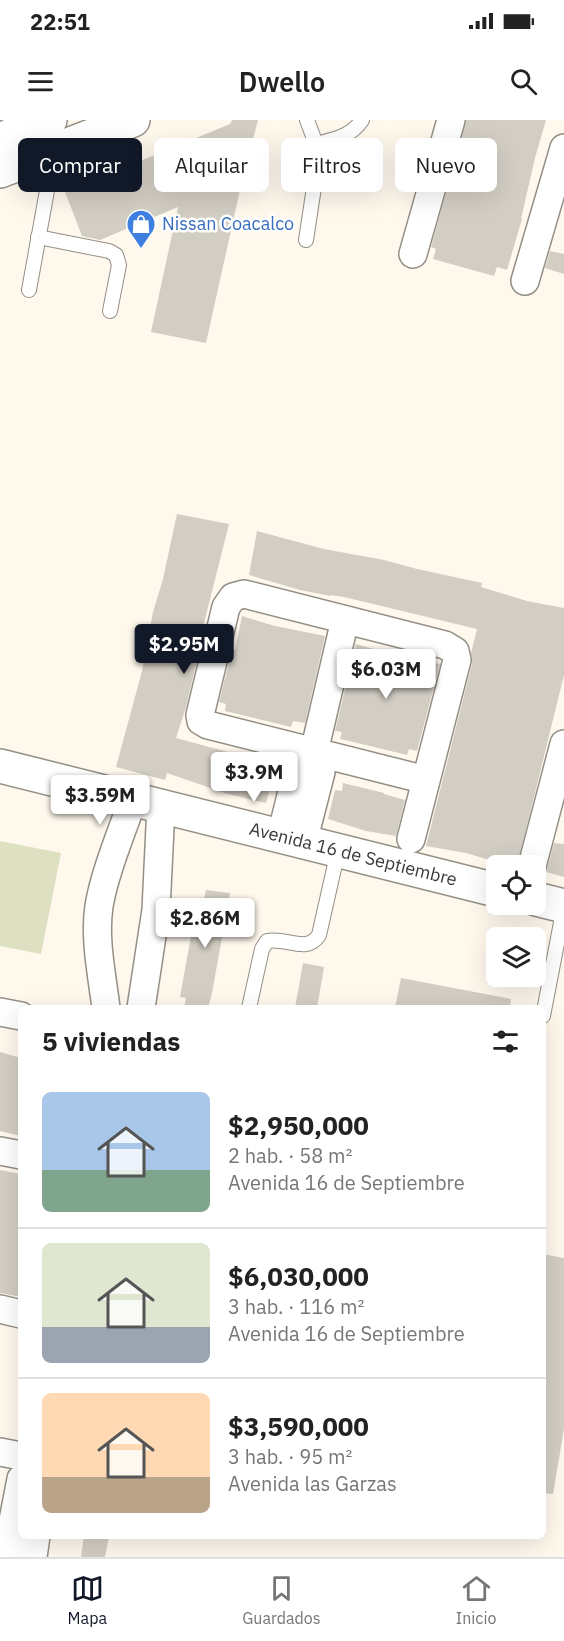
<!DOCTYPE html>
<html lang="es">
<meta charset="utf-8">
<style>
:root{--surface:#fff;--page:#f6f6f6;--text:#222;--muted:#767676;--line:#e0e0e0;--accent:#111827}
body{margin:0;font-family:"IBM Plex Sans",sans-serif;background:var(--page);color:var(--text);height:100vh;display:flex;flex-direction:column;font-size:22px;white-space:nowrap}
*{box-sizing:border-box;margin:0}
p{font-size:20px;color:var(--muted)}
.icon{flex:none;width:33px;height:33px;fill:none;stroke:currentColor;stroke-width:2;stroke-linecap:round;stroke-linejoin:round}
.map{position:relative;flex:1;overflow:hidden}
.drawer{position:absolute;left:18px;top:885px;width:528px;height:534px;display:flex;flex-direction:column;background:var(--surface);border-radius:9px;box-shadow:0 6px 24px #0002}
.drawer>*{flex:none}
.banner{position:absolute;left:18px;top:18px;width:528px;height:54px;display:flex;gap:12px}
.controls{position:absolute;left:486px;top:735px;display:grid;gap:12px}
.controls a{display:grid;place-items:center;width:60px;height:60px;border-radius:9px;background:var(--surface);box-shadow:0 6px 24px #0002;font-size:30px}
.price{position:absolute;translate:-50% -51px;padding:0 14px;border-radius:6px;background:#fff;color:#222;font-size:20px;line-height:39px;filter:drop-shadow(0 2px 3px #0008)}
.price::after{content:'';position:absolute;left:50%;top:36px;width:18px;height:14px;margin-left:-9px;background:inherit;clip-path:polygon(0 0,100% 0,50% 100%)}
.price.selected{background:var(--accent);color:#fff}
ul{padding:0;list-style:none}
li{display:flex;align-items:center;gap:18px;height:150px;padding:0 24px}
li+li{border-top:2px solid var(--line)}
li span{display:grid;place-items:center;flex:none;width:168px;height:120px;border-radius:9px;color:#555}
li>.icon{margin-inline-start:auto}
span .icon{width:72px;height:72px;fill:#fffc;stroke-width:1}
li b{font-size:26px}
h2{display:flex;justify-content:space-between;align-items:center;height:72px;padding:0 24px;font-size:26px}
.tag{padding:0 21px;border-radius:9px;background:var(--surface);box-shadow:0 6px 24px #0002;font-size:21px;line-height:54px}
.tag.selected{background:var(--accent);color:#fff}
.status{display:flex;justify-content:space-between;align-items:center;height:42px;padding:0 30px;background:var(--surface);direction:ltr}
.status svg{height:16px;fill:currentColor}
header{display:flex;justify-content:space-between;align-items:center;height:78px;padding:0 24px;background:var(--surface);font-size:27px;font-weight:600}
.menu{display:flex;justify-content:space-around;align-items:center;height:84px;border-top:2px solid var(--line);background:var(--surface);font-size:16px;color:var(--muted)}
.menu a{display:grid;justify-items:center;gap:3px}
.menu .selected{color:var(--accent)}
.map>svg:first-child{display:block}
.green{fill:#dde0c1}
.building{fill:#d3cec4}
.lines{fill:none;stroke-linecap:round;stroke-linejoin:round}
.lane-casing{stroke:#948f85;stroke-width:16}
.street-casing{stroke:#948f85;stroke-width:30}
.secondary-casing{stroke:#948f85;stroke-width:36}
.primary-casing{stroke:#948f85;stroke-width:36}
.lane{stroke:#fff;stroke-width:14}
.street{stroke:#fff;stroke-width:27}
.secondary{stroke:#fff;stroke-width:33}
.primary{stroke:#fff;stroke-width:33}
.labels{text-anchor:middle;stroke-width:5;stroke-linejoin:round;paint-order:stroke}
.shop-label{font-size:18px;fill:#366cbe;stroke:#fff;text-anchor:start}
.street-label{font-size:18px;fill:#3c3a36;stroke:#fff}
</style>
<div class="status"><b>22:51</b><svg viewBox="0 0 49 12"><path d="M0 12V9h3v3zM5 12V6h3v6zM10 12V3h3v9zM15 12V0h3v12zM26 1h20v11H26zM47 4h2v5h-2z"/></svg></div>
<header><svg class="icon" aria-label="menu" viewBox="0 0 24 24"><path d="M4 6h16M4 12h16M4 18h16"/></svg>Dwello<svg class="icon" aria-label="search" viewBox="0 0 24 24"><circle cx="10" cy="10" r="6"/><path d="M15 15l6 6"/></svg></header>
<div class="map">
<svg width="564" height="1437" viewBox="0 0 564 1437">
<rect width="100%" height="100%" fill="#fef8ed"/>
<polygon class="green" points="0,721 61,733 41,834 0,826"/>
<g class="building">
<polygon points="232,0 258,0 242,61 206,223 151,212 178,87 100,120 82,116 65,72 230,4"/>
<polygon points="466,0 546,0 535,38 521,99 522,99 507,150 497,147 494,156 433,139 436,129 431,127"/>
<polygon points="550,131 564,134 564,154 545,148"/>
<polygon points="177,394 229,404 197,531 199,532 186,587 176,618 250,638 250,639 276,647 266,683 228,674 167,653 165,660 116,647 142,551 153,492 163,459"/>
<polygon points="257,411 324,429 384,440 417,449 482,463 481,467 527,481 564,488 564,555 517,746 510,746 466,733 426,726 472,544 471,533 477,509 344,477 330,475 330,476 300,470 249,455"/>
<polygon points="242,496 275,506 325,516 305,603 293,601 291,607 254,598 225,591 226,584 219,582 230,538 231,538 233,529 235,530"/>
<polygon points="356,524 391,534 440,544 417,631 409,629 407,635 370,626 340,619 342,612 335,611"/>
<polygon points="343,663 384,673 384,674 405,680 396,716 366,711 328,699 335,670 342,671"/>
<polygon points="554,723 564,724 564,757 546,752"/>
<polygon points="206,770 230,773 212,873 208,888 184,888 186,878 180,877 196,788 198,778 204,779"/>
<polygon points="303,843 324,847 317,888 295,888"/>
<polygon points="401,858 511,879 510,888 395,888"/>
<polygon points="0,932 21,938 21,1016 0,1011"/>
<polygon points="0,1050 21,1054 21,1177 0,1173"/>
<polygon points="543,1134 564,1138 564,1309 553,1374 543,1373"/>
<polygon points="84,1416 109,1416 105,1437 81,1437"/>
</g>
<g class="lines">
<g class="lane-casing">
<g id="lane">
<path d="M 316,24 C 333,20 352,16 362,0"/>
<polyline points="38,117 109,131 116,135 119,145 110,191"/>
<polyline points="306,120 318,41 316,24 307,0"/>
<polyline points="29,170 54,32"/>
<path d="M 249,888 L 262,829 L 267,821 C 287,817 307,834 319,815 L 338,731"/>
<polyline points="543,896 564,787"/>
</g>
</g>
<g class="street-casing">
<g id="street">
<polyline points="413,134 451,0"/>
<polyline points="525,161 564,28"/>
<polyline points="281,716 298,647 314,632"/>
<polyline points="411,719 457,540 455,531 445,525 244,474 233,477 226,487 200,595 201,601 208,605 426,660"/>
<polyline points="303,722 321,652 314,632 345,500"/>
<polyline points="532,746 564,624"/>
<path d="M 106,888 C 102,855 94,819 99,786 C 105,751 122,712 133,679"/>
<polyline points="141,888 156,790 161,686"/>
<polyline points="0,892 21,896"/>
<polyline points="0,1031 21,1035"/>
<polyline points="0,1189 21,1194"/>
<polyline points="0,1332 21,1336"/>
<polyline points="6,1437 21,1359"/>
<polyline points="33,1437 36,1416"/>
</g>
</g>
<g class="secondary-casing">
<g id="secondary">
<path id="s1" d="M 0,646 L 496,770"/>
<polyline points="536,779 564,786"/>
</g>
</g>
<g class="primary-casing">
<g id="primary">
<polyline points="0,21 11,15 50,0"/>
<polyline points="0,51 133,0"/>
</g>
</g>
<use href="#lane" class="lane"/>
<use href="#street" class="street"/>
<use href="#secondary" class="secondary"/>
<use href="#primary" class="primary"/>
</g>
<defs>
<g id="shop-pin" transform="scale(1.5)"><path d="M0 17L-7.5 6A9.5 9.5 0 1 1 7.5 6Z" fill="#3f7fe0" stroke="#fff"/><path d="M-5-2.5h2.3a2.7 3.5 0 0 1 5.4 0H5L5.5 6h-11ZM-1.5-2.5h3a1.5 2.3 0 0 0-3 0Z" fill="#fff"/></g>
</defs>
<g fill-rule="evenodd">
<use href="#shop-pin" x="141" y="104"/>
</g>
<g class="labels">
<g class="shop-label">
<text x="162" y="110">Nissan Coacalco</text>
</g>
<g class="street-label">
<text dy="6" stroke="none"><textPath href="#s1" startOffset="364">Avenida 16 de Septiembre</textPath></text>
</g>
</g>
</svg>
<div class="controls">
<a><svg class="icon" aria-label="locate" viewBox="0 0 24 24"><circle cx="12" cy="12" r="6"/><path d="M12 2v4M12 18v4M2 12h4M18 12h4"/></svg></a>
<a><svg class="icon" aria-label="layers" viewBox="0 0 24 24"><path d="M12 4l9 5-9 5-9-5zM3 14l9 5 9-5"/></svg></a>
</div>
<b class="price selected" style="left:184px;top:555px">$2.95M</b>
<b class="price" style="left:386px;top:580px">$6.03M</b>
<b class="price" style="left:254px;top:683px">$3.9M</b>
<b class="price" style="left:100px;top:706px">$3.59M</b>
<b class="price" style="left:205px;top:829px">$2.86M</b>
<div class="banner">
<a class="tag selected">Comprar</a>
<a class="tag">Alquilar</a>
<a class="tag">Filtros</a>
<a class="tag">Nuevo</a>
</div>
<section class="drawer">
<h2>5 viviendas<svg class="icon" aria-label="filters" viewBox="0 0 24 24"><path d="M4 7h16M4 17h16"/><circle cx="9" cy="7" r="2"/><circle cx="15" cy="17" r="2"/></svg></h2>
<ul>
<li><span style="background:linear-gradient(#a9c7e8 65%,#7fa58c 0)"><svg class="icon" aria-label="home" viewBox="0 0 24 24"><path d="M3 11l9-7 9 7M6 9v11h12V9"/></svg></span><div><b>$2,950,000</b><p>2 hab. · 58 m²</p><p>Avenida 16 de Septiembre</p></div></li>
<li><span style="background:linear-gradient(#dfe7d0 70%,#9aa5b1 0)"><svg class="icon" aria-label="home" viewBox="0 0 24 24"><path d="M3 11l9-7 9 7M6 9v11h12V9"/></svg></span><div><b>$6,030,000</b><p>3 hab. · 116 m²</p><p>Avenida 16 de Septiembre</p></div></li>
<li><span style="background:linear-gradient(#ffd9b3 70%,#b9a48a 0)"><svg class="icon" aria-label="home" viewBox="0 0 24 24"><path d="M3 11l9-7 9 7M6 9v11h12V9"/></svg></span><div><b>$3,590,000</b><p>3 hab. · 95 m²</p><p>Avenida las Garzas</p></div></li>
</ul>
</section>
</div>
<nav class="menu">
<a class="selected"><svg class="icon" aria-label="map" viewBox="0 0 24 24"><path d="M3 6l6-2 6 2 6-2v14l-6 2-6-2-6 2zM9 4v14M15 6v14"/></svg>Mapa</a>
<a><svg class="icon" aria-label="saved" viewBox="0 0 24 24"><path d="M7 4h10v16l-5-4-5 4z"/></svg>Guardados</a>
<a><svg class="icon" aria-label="home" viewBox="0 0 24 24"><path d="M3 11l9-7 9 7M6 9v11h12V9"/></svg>Inicio</a>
</nav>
